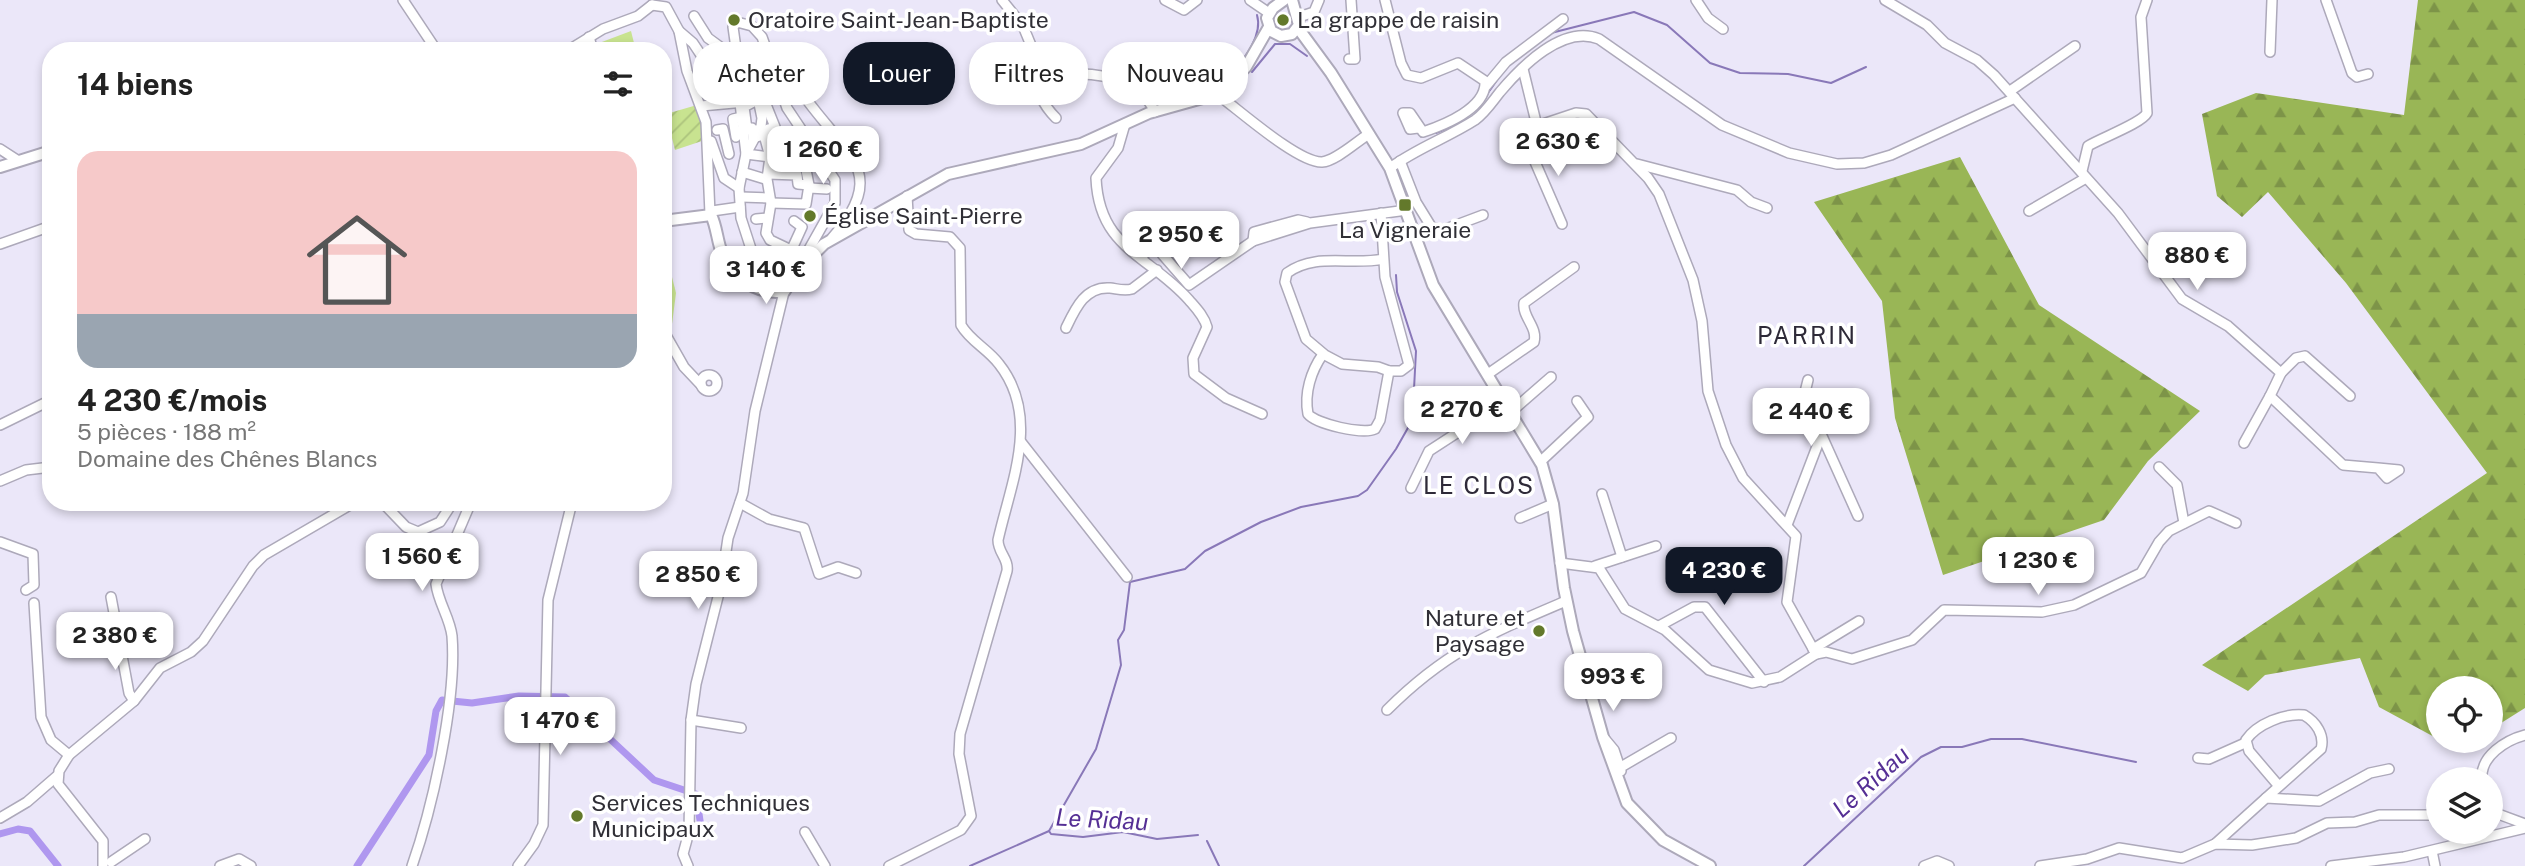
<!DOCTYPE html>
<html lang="fr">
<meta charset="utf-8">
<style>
:root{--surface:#fff;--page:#f6f6f6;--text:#222;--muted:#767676;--line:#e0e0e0;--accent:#111827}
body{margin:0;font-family:"Public Sans",sans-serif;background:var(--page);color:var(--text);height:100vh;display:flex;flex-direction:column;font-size:26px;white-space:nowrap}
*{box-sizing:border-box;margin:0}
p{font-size:23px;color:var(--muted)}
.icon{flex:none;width:38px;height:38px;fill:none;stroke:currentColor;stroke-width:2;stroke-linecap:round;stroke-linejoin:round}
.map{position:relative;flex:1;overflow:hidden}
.side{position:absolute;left:42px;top:42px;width:630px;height:469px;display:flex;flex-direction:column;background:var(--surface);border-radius:28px;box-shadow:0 4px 10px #0003}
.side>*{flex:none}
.hud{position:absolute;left:693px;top:42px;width:665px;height:63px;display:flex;gap:14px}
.tools{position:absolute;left:2426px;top:676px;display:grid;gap:14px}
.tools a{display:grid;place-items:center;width:77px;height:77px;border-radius:50%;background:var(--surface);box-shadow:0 4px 10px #0003;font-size:35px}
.price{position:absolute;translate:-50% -60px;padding:0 16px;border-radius:14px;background:#fff;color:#222;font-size:23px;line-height:46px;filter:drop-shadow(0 2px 4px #0008)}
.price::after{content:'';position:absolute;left:50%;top:42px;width:21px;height:16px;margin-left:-10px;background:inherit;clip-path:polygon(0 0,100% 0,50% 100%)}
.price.on{background:var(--accent);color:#fff}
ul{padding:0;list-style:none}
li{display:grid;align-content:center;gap:14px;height:371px;padding:0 35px}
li+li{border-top:2px solid var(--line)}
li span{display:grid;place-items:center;height:217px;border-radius:21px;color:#555}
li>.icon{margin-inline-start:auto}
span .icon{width:126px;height:126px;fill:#fffc;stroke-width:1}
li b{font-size:30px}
h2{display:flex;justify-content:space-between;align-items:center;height:84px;padding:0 35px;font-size:30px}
.chip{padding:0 24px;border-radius:28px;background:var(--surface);box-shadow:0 4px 10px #0003;font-size:24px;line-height:63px}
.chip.on{background:var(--accent);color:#fff}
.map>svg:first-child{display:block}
.grass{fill:url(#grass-tufts)}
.forest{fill:url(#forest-firs)}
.garden{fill:url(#garden-furrows)}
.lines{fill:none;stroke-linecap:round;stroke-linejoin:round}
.stream{stroke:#8978b8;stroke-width:2}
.canal{stroke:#af97ef;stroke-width:7}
.minor-casing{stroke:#ada9ba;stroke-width:12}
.major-casing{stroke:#ada9ba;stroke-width:14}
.minor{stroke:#fff;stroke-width:9}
.major{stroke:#fff;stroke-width:10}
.poi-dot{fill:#63792b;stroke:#fff;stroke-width:2.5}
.labels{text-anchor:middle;stroke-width:7;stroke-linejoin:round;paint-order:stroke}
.poi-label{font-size:23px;fill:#302f36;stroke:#fff;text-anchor:start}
.neighbourhood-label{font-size:24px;letter-spacing:2px;fill:#2e2a38;stroke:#fff}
.water-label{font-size:24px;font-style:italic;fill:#552f95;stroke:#fff}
</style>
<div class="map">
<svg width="2525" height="866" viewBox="0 0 2525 866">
<defs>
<pattern id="grass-tufts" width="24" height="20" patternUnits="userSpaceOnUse" patternTransform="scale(1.75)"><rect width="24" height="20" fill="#c8e390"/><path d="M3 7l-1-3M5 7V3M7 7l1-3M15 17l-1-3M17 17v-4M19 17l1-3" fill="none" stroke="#acc37d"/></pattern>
<pattern id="forest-firs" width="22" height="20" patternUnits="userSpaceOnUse" patternTransform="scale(1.75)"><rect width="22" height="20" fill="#99b656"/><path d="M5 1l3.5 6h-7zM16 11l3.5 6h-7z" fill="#7d9448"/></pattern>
<pattern id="garden-furrows" width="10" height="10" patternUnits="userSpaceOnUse" patternTransform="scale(1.75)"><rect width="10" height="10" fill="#c8e390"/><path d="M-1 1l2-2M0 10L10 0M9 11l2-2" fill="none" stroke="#acc37d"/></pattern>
</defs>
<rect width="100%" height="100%" fill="#ebe7f9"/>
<g class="grass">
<polygon points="631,31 636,51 578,51"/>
<polygon points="671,273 676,293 671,332 667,334 663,323 663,276"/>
</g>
<g class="forest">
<polygon points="2418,0 2525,0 2525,708 2490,730 2490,688 2438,688 2438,739 2379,707 2360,658 2265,675 2248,691 2202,665 2487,473 2346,283 2268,192 2242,217 2217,196 2202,114 2256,93 2404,115"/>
<polygon points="1960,157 2039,305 2200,411 2148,461 2104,520 1943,575 1895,418 1882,301 1814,202"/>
</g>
<polygon class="garden" points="697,105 708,139 675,150 666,114"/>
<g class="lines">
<g class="stream">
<polyline points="1551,33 1634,12 1667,25 1710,63 1740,73 1788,74 1831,83 1866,67"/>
<polyline points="1252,72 1275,44 1290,44 1307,56"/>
<path d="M 1232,73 C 1245,58 1263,35 1257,15"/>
<path d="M 1133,81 C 1142,85 1152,94 1161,97 C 1182,104 1212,89 1228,77"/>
<path d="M 1436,133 C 1467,123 1482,103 1499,77"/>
<polyline points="1049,831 1096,749 1121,665 1118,640 1124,630 1130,582 1185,569 1205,551 1261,522 1301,507 1358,496 1367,490 1396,449 1409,426 1413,408 1416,351 1397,292 1396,275"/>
<polyline points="1207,841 1219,866"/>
<polyline points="970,866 1049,831 1051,834 1083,837 1123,832 1157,839 1198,835"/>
<polyline points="1804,866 1921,757 1941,747 1962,747 1991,739 2022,739 2136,762"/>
</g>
<g class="canal">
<polyline points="0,834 18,829 30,831 58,866"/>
<polyline points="357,866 429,755 436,711 442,700 472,703 519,696 565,697 654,780 696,794 701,827"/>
</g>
<g class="minor-casing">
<g id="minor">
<polyline points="403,0 437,51"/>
<path d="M 1002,0 L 1023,26 L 1042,72 C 1054,78 1067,74 1080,74 C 1108,74 1142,84 1155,112"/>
<polyline points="1165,0 1184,10 1197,0"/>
<polyline points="1250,0 1269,13"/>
<path d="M 1385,0 L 1401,63 L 1407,75 L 1421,78 L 1458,63 L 1485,81 C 1487,108 1444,125 1423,132 L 1410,113 L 1403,113 L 1410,129 L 1418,128"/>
<polyline points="1696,0 1708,18 1723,29"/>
<polyline points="1885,0 1927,25 1945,43 1977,60 1994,75 2118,213 2182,299 2228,326 2281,373 2270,396 2343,465 2378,468 2387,478 2399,470 2378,468"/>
<polyline points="2326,0 2352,73 2357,77 2368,74"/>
<polyline points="652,5 666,7 679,31 687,71 706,122 710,214"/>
<polyline points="694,16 708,38 723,49 740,103 746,154 770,157"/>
<polyline points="1299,17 1314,12 1319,0"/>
<polyline points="679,31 693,43 703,58 727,53"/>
<polyline points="589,37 593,51"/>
<polyline points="567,51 603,29 638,16 652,5"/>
<polyline points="2270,52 2272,0"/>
<polyline points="1349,59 1355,59 1351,0"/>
<polyline points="738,63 756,58"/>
<polyline points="1523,69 1537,126 1576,113 1586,114 1648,178 1659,194 1693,280 1702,321 1708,391 1726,445 1743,478 1796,536 1787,602 1816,654"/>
<path d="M 1042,72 C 1032,88 1045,107 1056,118"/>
<polyline points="1125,83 1132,74 1166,93 1200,88 1211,74"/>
<polyline points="1486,86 1506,62 1563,19"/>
<polyline points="2010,91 2075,46"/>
<polyline points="1163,92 1186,56"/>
<path d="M 1217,94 C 1238,109 1298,163 1322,162 C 1336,161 1357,141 1369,134"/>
<polygon points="763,97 775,127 768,129 770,133 753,138 752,128 747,129 744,107"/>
<path d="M 807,100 C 848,156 889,173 832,238"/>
<polyline points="701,106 745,102"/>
<path d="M 1125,124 L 1118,148 L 1096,178 C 1099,249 1149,255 1189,300 C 1196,308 1204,316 1207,327 L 1193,358 L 1194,374 L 1226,398 L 1262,414"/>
<polyline points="1537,126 1528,138 1529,148 1562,224"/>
<polyline points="717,130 723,129 729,154"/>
<polyline points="759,130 763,131 770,157 767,179 771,203 766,233 770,240 791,250"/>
<polyline points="736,137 733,119 742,117"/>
<polyline points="711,141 724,178 739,188"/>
<polyline points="0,149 17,160"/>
<polyline points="770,159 789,157"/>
<polyline points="1400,161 1416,202 1432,228 1443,230 1483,215"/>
<polyline points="1637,164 1737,190 1751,202 1767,208"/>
<path d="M 1390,168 C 1417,148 1447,138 1475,120 C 1485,113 1492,102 1500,92 C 1521,67 1563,24 1599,39 L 1722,125 L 1789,153 L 1837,164 L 1864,163 L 1891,155 L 2015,98"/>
<path d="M 2082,171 L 2088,146 C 2101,138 2142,123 2147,113 L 2141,17 L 2147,0"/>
<polyline points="742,172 765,179"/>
<polyline points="768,174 797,175 798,184 809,185"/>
<polyline points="809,188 827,189"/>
<polyline points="741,197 769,198"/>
<polyline points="771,203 806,204 809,185 805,165"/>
<polyline points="712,211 740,207"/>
<polyline points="2029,211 2086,178"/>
<path d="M 1381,213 L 1385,277 L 1409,365 L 1401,371 L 1389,371 L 1378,367 L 1342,364 L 1325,355 L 1306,339 L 1285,282 L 1287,273 C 1316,252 1350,266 1383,259"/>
<polyline points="756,219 768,218"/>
<polyline points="1253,241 1254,232 1298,220 1307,222"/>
<polyline points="0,244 51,226"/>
<polyline points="1162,254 1189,285 1253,241 1310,223 1407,210"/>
<polyline points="1141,258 1173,221"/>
<polyline points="786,262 802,227 794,221"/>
<polyline points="792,269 752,252 741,218 739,188 746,154 761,126 762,118 757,94 739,70 733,27 737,22 752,26 762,37 787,108 835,180 835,203 799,267"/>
<polyline points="755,273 765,259"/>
<path d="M 1066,328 C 1075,309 1085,286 1110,288 C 1118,289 1124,291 1132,289 L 1157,270"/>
<polyline points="663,330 684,367 701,385"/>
<path d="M 1323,354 C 1311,371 1304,393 1308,414 C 1316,424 1363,435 1375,429 L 1380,420 L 1389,371"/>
<polyline points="2281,373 2296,358 2305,356 2350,396"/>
<path d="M 1488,374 L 1534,342 C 1538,327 1522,317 1524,303 L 1574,267"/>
<circle cx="709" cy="383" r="8"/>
<polyline points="1808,380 1804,396 1858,516"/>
<polyline points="1512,411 1551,377"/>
<polyline points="0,425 51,400"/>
<polyline points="1021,442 1127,577"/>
<polyline points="2244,443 2270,396"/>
<polyline points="1540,462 1588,417 1577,401"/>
<polyline points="2159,467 2177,485 2184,523"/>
<polyline points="0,481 26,470 51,467"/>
<polyline points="1411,488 1429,451 1506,401"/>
<polyline points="1602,494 1622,557"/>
<polyline points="382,502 406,527 418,532 440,522 453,502"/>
<polyline points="740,503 769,519 804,528 819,574 838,567 856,573"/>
<polyline points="1520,518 1553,504"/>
<polyline points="1787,525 1821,436"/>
<polyline points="0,542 33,554 34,585 26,590"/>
<polyline points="1560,563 1599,568 1625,609 1665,630 1709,670 1752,683 1780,677 1816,654 1826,652 1852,659 1912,640 1944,610 2042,612 2074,605 2141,573 2159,542 2169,531 2209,511 2236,523"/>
<polyline points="1595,566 1656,546"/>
<polyline points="111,597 129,693 134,701"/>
<polyline points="34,603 41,717 51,740 69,755"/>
<polyline points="1659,626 1694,607 1705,607 1764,682"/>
<polyline points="1813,649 1859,621"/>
<polyline points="1583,665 1591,664 1602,676"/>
<path d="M 1387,710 C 1446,651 1491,633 1566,601"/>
<polyline points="691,720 741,728"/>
<polyline points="1604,738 1614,750 1621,771"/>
<polyline points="2198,758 2209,759 2245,743"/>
<polyline points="1621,767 1671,738"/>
<path d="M 2482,779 C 2480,756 2506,740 2525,735"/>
<path d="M 2266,798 L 2321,749 C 2325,735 2316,722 2304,715 C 2284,713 2257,724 2246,740 L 2249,751 L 2278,785"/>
<polyline points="2490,811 2525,824"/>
<polyline points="0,818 27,802 57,776"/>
<polyline points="805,832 825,866"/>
<polyline points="2215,844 2266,798 2319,801 2370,773 2389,769"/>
<polyline points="2432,851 2435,866"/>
<polyline points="111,862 145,839"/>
<polyline points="103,866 103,841 58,784 59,771 69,755 134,701 160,668 191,652 203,641 253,566 264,555 355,502"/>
<polyline points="220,866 239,859 251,866"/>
<path d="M 412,866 C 433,806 457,698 452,636 C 450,618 438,602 436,584 L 471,502"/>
<polyline points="518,866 534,844 543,825 548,600 572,502"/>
<polyline points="688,866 683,854 689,832 691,720 696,684 721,585 728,538 743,493 755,411 784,292"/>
<path d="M 889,866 L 961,830 L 971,816 L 959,754 L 960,734 L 1007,571 C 1009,559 998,553 998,540 C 1011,482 1041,417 999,364 C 988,349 970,341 961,325 L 960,248 L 950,237 L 916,234 L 909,230 L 907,196"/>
<polyline points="1924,866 1937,861 1949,866"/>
<polyline points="2040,866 2087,859 2119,848 2182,858 2215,844 2252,845 2296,838 2327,823 2355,822 2379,815 2438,815"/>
<polyline points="2331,866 2404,857 2525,828"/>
</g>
</g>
<g class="major-casing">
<g id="major">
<polyline points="1284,0 1273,8 1267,18 1271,31 1281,36 1292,34 1299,25 1292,0"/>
<polyline points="1298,28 1331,73 1390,168 1433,285 1542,465 1553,504 1564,588 1573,631 1603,737 1627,803 1663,840 1710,866"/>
<polyline points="0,167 51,151"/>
<path d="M 663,221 L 711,215 C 717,227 717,241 722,253 C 735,278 754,294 784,292 L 799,269 L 824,244 L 948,174 L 1081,144 L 1149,113 L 1217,94 L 1246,67 L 1269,27"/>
</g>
</g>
<use href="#minor" class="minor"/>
<use href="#major" class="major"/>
</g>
<g class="poi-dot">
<circle cx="734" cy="20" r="7"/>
<circle cx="1283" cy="20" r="7"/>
<rect x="1398" y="198" width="14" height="14" rx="3.5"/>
<circle cx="810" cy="216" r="7"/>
<circle cx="1539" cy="631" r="7"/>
<circle cx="577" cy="816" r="7"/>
</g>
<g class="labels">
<g class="poi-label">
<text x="748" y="28">Oratoire Saint-Jean-Baptiste</text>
<text x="1297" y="28">La grappe de raisin</text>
<text x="824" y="224">Église Saint-Pierre</text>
<text x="1405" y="238" text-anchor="middle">La Vigneraie</text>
<text x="1525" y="626" text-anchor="end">Nature et<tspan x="1525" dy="26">Paysage</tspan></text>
<text x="591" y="811">Services Techniques<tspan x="591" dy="26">Municipaux</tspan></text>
</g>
<g class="neighbourhood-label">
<text x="1807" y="344">PARRIN</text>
<text x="1479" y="494">LE CLOS</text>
</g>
<g class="water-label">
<text transform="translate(1871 782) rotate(-42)" y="8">Le Ridau</text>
<text transform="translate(1102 820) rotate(3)" y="8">Le Ridau</text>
</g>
</g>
</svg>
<div class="tools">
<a><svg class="icon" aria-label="locate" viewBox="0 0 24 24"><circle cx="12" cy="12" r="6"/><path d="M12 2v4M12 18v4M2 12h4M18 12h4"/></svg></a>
<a><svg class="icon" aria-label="layers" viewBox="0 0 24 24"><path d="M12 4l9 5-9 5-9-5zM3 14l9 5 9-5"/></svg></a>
</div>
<b class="price" style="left:1558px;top:178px">2 630 €</b>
<b class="price" style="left:823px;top:186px">1 260 €</b>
<b class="price" style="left:1181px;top:271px">2 950 €</b>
<b class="price" style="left:2197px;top:292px">880 €</b>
<b class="price" style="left:766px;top:306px">3 140 €</b>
<b class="price" style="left:1462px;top:446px">2 270 €</b>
<b class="price" style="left:1811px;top:448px">2 440 €</b>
<b class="price" style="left:422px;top:593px">1 560 €</b>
<b class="price" style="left:2038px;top:597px">1 230 €</b>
<b class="price on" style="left:1724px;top:607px">4 230 €</b>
<b class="price" style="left:698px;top:611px">2 850 €</b>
<b class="price" style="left:115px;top:672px">2 380 €</b>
<b class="price" style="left:1613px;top:713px">993 €</b>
<b class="price" style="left:560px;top:757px">1 470 €</b>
<div class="hud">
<a class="chip">Acheter</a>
<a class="chip on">Louer</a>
<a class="chip">Filtres</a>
<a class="chip">Nouveau</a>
</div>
<section class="side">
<h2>14 biens<svg class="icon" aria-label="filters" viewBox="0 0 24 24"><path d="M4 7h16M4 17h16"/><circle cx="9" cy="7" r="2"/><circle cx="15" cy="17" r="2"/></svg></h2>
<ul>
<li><span style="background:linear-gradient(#f6c9c9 75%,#9aa5b1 0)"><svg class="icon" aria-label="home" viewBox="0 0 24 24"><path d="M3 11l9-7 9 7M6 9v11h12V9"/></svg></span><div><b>4 230 €/mois</b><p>5 pièces · 188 m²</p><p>Domaine des Chênes Blancs</p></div></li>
</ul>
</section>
</div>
